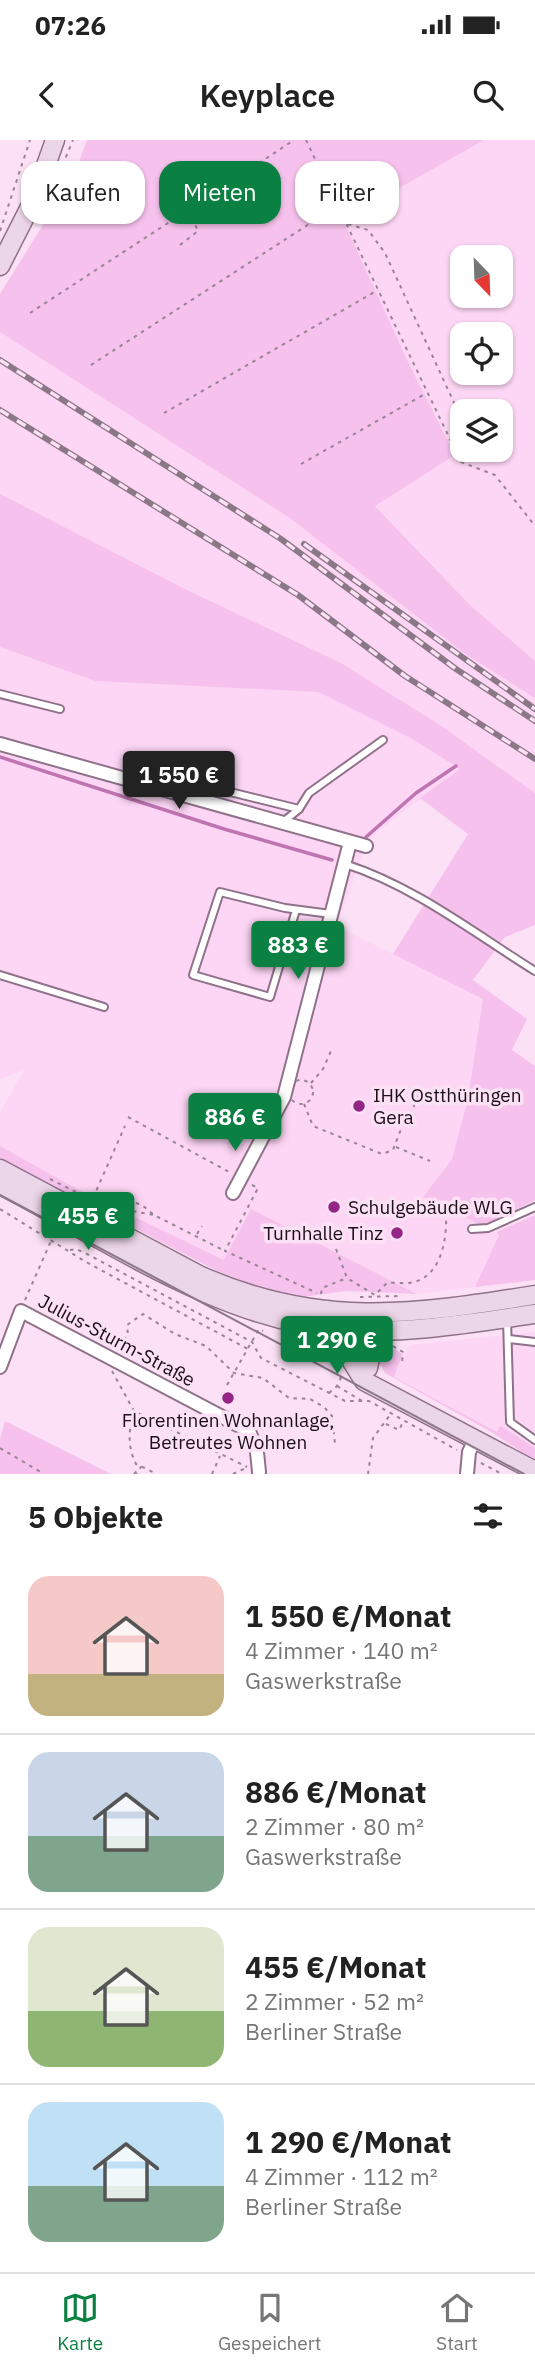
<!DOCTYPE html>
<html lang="de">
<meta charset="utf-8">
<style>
:root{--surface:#fff;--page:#f6f6f6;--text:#222;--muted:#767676;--line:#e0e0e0;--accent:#0b8043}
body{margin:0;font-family:"IBM Plex Sans",sans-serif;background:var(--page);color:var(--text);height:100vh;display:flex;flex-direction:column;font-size:26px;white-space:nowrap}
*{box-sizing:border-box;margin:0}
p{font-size:23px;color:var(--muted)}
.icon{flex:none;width:38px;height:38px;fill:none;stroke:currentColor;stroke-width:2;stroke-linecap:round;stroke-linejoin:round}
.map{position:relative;height:1334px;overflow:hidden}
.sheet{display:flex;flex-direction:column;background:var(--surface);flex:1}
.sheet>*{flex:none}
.banner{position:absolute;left:21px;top:21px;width:494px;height:63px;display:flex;gap:14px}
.needle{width:46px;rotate:157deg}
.controls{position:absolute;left:450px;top:105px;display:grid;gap:14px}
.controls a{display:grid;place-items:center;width:63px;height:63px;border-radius:14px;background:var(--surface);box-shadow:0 2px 5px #0004;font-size:35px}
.price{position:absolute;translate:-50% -60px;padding:0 16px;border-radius:7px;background:var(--accent);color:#fff;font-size:23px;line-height:46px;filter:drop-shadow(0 2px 4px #0008)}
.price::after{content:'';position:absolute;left:50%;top:42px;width:21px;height:16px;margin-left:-10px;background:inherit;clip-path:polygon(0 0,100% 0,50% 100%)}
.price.selected{background:#222;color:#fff}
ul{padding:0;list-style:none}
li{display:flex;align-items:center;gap:21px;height:175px;padding:0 28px}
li+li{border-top:2px solid var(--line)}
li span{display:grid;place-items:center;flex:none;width:196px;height:140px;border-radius:21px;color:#555}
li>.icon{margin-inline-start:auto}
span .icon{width:84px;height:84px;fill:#fffc;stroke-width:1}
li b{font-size:30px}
h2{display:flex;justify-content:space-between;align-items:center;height:84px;padding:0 28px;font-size:30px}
.tag{padding:0 24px;border-radius:21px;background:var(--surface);box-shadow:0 2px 5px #0004;font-size:24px;line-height:63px}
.tag.selected{background:var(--accent);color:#fff}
.status{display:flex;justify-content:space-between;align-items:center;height:49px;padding:0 35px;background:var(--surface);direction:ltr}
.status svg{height:19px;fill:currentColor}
header{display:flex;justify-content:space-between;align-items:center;height:91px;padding:0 28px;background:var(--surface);font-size:32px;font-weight:600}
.menu{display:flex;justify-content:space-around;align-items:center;height:98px;border-top:2px solid var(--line);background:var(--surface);font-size:19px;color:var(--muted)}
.menu a{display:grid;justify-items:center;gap:4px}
.menu .selected{color:var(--accent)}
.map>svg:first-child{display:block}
.built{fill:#fdd6f5;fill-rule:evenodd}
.green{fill:#f6c1ec}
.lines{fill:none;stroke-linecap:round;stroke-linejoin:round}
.stream{stroke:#bf74b2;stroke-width:3.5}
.lane-casing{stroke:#8f7289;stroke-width:10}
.street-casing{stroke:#8f7289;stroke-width:16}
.secondary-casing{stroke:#8f7289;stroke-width:21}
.path{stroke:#988494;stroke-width:2;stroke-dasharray:3.5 5;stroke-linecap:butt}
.lane{stroke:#fff;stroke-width:6}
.street{stroke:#fff;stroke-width:12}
.secondary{stroke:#ebd5e8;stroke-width:18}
.tram{stroke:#8b7887;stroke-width:2}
.rail-casing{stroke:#8b7887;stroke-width:6}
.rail{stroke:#fce1f6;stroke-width:3.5;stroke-dasharray:10;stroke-linecap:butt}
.poi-dot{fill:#932586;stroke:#fce1f6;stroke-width:2.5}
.labels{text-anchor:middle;stroke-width:7;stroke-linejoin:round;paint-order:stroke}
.poi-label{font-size:19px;fill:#1a0f18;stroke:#fce1f6;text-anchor:start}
.street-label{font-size:19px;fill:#1a0f18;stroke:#fce1f6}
</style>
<div class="status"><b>07:26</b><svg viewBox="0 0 49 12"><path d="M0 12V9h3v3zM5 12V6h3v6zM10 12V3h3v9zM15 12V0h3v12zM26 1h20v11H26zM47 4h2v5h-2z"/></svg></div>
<header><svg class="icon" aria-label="back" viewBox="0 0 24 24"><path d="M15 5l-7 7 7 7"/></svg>Keyplace<svg class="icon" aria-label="search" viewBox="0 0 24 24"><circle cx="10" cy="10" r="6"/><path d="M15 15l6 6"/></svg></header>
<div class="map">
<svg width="535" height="1334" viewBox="0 0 535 1334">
<rect width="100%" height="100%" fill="#fce1f6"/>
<g class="built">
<path d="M 484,0 L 535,0 L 535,521 L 470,465 L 375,365 L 455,315 L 409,224 L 343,80 ZM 462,117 L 500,117 L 500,156 L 462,156 ZM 462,194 L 500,194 L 500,233 L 462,233 ZM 462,271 L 500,271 L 500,310 L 462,310 Z"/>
<polygon points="0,172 535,550 535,653 440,585 341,523 189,451 0,354"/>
<polygon points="0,507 95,541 318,552 414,600 460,629 368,699 337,786 483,859 468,959 452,1019 423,1057 499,1094 475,1147 417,1154 251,1070 225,1120 77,1049 0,1006 0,972 24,930 0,939"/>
<polygon points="535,1192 535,1308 504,1288 497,1292 394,1237 409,1205"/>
</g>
<g class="green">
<polygon points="87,0 484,0 343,80 409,224 455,315 375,366 470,465 535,521 535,558 464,513 290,378 0,192 0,154 74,35"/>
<polygon points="0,354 189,451 341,523 440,585 535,653 535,785 505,797 473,840 527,879 512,910 535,926 535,1060 483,1086 423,1057 452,1019 468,959 483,859 393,814 468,694 420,658 460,629 414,600 318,552 95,541 0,507"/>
<polygon points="0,1006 77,1049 224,1120 251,1069 417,1154 346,1151 303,1157 266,1150 217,1131 0,1018"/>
<polygon points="535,1075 535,1140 475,1147 499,1095 496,1092"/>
<polygon points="388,1205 403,1214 394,1237 497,1292 500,1286 504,1288 535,1308 535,1321 493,1293 385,1233 378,1221 379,1212"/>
<polygon points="5,1281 111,1334 0,1334 0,1299"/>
</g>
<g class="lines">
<g class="stream">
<polyline points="0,617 224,689 332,720"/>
<polyline points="366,697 416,653 456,626"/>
</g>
<g class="lane-casing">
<g id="lane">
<polyline points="0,554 60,569"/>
<polyline points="218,649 299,669"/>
<polyline points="283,682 299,669 309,653 383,600"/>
<path d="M 345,724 C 414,746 474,793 535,831"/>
<polyline points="296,770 270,857 193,835 220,752 285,768 331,774"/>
<polyline points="0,835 104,867"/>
<polyline points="472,1089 488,1088 535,1067"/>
<polyline points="507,1179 510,1282 535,1300"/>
<polyline points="509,1199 535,1202"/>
</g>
</g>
<g class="street-casing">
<g id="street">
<polyline points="0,604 366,706"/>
<polyline points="233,1053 284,957 350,702"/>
<polyline points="0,1227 21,1171 249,1291 257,1312 259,1332"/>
<polyline points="467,1334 469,1312 475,1300"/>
</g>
</g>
<g class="secondary-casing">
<g id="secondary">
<polyline points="0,126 34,59 55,0"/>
<path d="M 0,1029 L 199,1135 C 317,1188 412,1175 535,1155"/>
<path d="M 0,1045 C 108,1100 221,1181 345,1190 C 409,1194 472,1183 535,1174"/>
<polyline points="346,1179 351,1220 364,1241 535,1331"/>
<polyline points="368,1228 372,1207 385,1191"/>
</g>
</g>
<g class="path">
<polyline points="306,0 461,322 495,335 535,386"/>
<polyline points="56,41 73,0"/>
<polyline points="348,84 368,90 385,113 462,280"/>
<polyline points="0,91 30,0"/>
<polyline points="180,105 198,91 191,76 194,66 294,0"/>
<polyline points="30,173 194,66"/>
<polyline points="91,225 337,66"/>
<polyline points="164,273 378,150"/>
<polyline points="462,322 472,319 475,310"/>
<polyline points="301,324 425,254"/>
<circle cx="301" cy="952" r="12"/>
<polyline points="311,943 323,929 331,911"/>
<polyline points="304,964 313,986 382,1014 393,1010 403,984"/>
<polyline points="128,977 231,1033"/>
<polyline points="386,977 406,986 422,946"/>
<polyline points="396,1007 430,1021"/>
<polyline points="50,1039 76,1052"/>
<polyline points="252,1045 258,1048 225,1111 317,1153"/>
<polyline points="84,1057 116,1068 154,1075"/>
<polyline points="93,1058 125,986"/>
<polyline points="94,1060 124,1059 142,1065 154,1075 225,1111"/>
<polyline points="0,1069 86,1122 248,1209"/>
<polyline points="197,1094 202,1086"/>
<path d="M 336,1109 L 347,1138 L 375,1155 L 387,1143 C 394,1142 402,1144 409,1143 C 441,1139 447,1100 446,1075"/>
<polyline points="70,1110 76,1109 87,1114 252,1202 261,1218 345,1261 369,1261 457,1310"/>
<polyline points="321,1154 322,1148 347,1138"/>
<polyline points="360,1157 400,1156"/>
<polyline points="25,1160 51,1101"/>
<polyline points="317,1201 336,1211"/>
<polyline points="393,1206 403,1212 402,1223"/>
<polyline points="119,1207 128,1195 127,1185 143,1174 175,1194 206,1206 234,1233 263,1238 289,1258 310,1259 324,1267 332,1276 335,1304"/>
<polyline points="309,1215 315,1202"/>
<polyline points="112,1231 134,1271 247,1327"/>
<polyline points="227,1245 259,1189 263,1191"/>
<polyline points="337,1246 362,1261"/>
<polyline points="329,1253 337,1246 343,1233"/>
<path d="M 133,1272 C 129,1292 127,1305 136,1324 L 157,1334"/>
<polyline points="386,1284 399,1290 403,1282"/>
<polyline points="0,1308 44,1334"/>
<polyline points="481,1323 502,1334"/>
<polyline points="134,1334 141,1327 137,1334"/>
<polyline points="212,1334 220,1316"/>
<polyline points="233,1334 248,1327"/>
<polyline points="368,1334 373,1298 390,1275"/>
</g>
<use href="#lane" class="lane"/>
<use href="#street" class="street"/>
<use href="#secondary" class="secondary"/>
<polyline class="tram" points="0,1055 524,1334"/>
<g class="rail-casing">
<g id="rail">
<polyline points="0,220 281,399 456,529 535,581"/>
<polyline points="0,270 298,455 405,536 535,619"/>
<polyline points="304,404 535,569"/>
</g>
</g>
<use href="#rail" class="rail"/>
</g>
<g class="poi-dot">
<circle cx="359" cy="966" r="7"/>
<circle cx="334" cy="1067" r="7"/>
<circle cx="397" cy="1093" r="7"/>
<circle cx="228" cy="1258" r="7"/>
</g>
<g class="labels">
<g class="poi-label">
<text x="373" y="962">IHK Ostthüringen<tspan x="373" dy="22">Gera</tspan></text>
<text x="348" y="1074">Schulgebäude WLG</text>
<text x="383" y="1100" text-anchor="end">Turnhalle Tinz</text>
<text x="228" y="1287" text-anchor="middle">Florentinen Wohnanlage,<tspan x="228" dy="22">Betreutes Wohnen</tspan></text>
</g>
<g class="street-label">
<text transform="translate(117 1200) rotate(28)" y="7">Julius-Sturm-Straße</text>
</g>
</g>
</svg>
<div class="controls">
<a><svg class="needle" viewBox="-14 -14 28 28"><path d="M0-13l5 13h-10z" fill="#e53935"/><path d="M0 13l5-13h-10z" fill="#767676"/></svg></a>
<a><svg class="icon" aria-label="locate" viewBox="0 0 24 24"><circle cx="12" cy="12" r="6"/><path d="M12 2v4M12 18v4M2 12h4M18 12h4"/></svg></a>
<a><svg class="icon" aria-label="layers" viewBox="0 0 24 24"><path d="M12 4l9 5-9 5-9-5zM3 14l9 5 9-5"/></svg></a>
</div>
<b class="price selected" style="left:179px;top:671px">1 550 €</b>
<b class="price" style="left:298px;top:841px">883 €</b>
<b class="price" style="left:235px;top:1013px">886 €</b>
<b class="price" style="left:88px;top:1112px">455 €</b>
<b class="price" style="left:337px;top:1236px">1 290 €</b>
<div class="banner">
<a class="tag">Kaufen</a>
<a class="tag selected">Mieten</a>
<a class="tag">Filter</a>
</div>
</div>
<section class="sheet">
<h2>5 Objekte<svg class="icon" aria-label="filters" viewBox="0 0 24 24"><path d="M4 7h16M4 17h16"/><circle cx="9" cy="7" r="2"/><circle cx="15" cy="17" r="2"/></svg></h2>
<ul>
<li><span style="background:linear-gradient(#f6c9c9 70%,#c2b280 0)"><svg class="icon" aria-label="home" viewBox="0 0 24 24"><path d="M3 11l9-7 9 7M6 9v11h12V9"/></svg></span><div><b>1 550 €/Monat</b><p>4 Zimmer · 140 m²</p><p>Gaswerkstraße</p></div></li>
<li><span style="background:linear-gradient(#c9d6e8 60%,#7fa58c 0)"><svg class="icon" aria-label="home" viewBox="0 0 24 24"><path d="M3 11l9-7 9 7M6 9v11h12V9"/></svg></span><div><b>886 €/Monat</b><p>2 Zimmer · 80 m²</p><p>Gaswerkstraße</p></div></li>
<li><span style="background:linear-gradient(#dfe7d0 60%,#8fb573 0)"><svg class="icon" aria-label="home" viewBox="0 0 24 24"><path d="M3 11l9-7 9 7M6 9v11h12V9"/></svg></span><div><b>455 €/Monat</b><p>2 Zimmer · 52 m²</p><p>Berliner Straße</p></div></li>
<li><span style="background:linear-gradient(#bfe0f5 60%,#7fa58c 0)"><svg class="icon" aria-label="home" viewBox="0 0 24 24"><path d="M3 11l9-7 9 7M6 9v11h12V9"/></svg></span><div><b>1 290 €/Monat</b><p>4 Zimmer · 112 m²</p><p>Berliner Straße</p></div></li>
</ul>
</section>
<nav class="menu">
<a class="selected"><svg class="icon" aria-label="map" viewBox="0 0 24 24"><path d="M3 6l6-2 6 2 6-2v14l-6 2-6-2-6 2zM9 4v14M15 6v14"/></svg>Karte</a>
<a><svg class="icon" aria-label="saved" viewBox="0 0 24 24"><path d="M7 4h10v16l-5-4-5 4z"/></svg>Gespeichert</a>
<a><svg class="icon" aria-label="home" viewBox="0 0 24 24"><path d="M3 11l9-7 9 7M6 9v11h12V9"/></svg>Start</a>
</nav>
